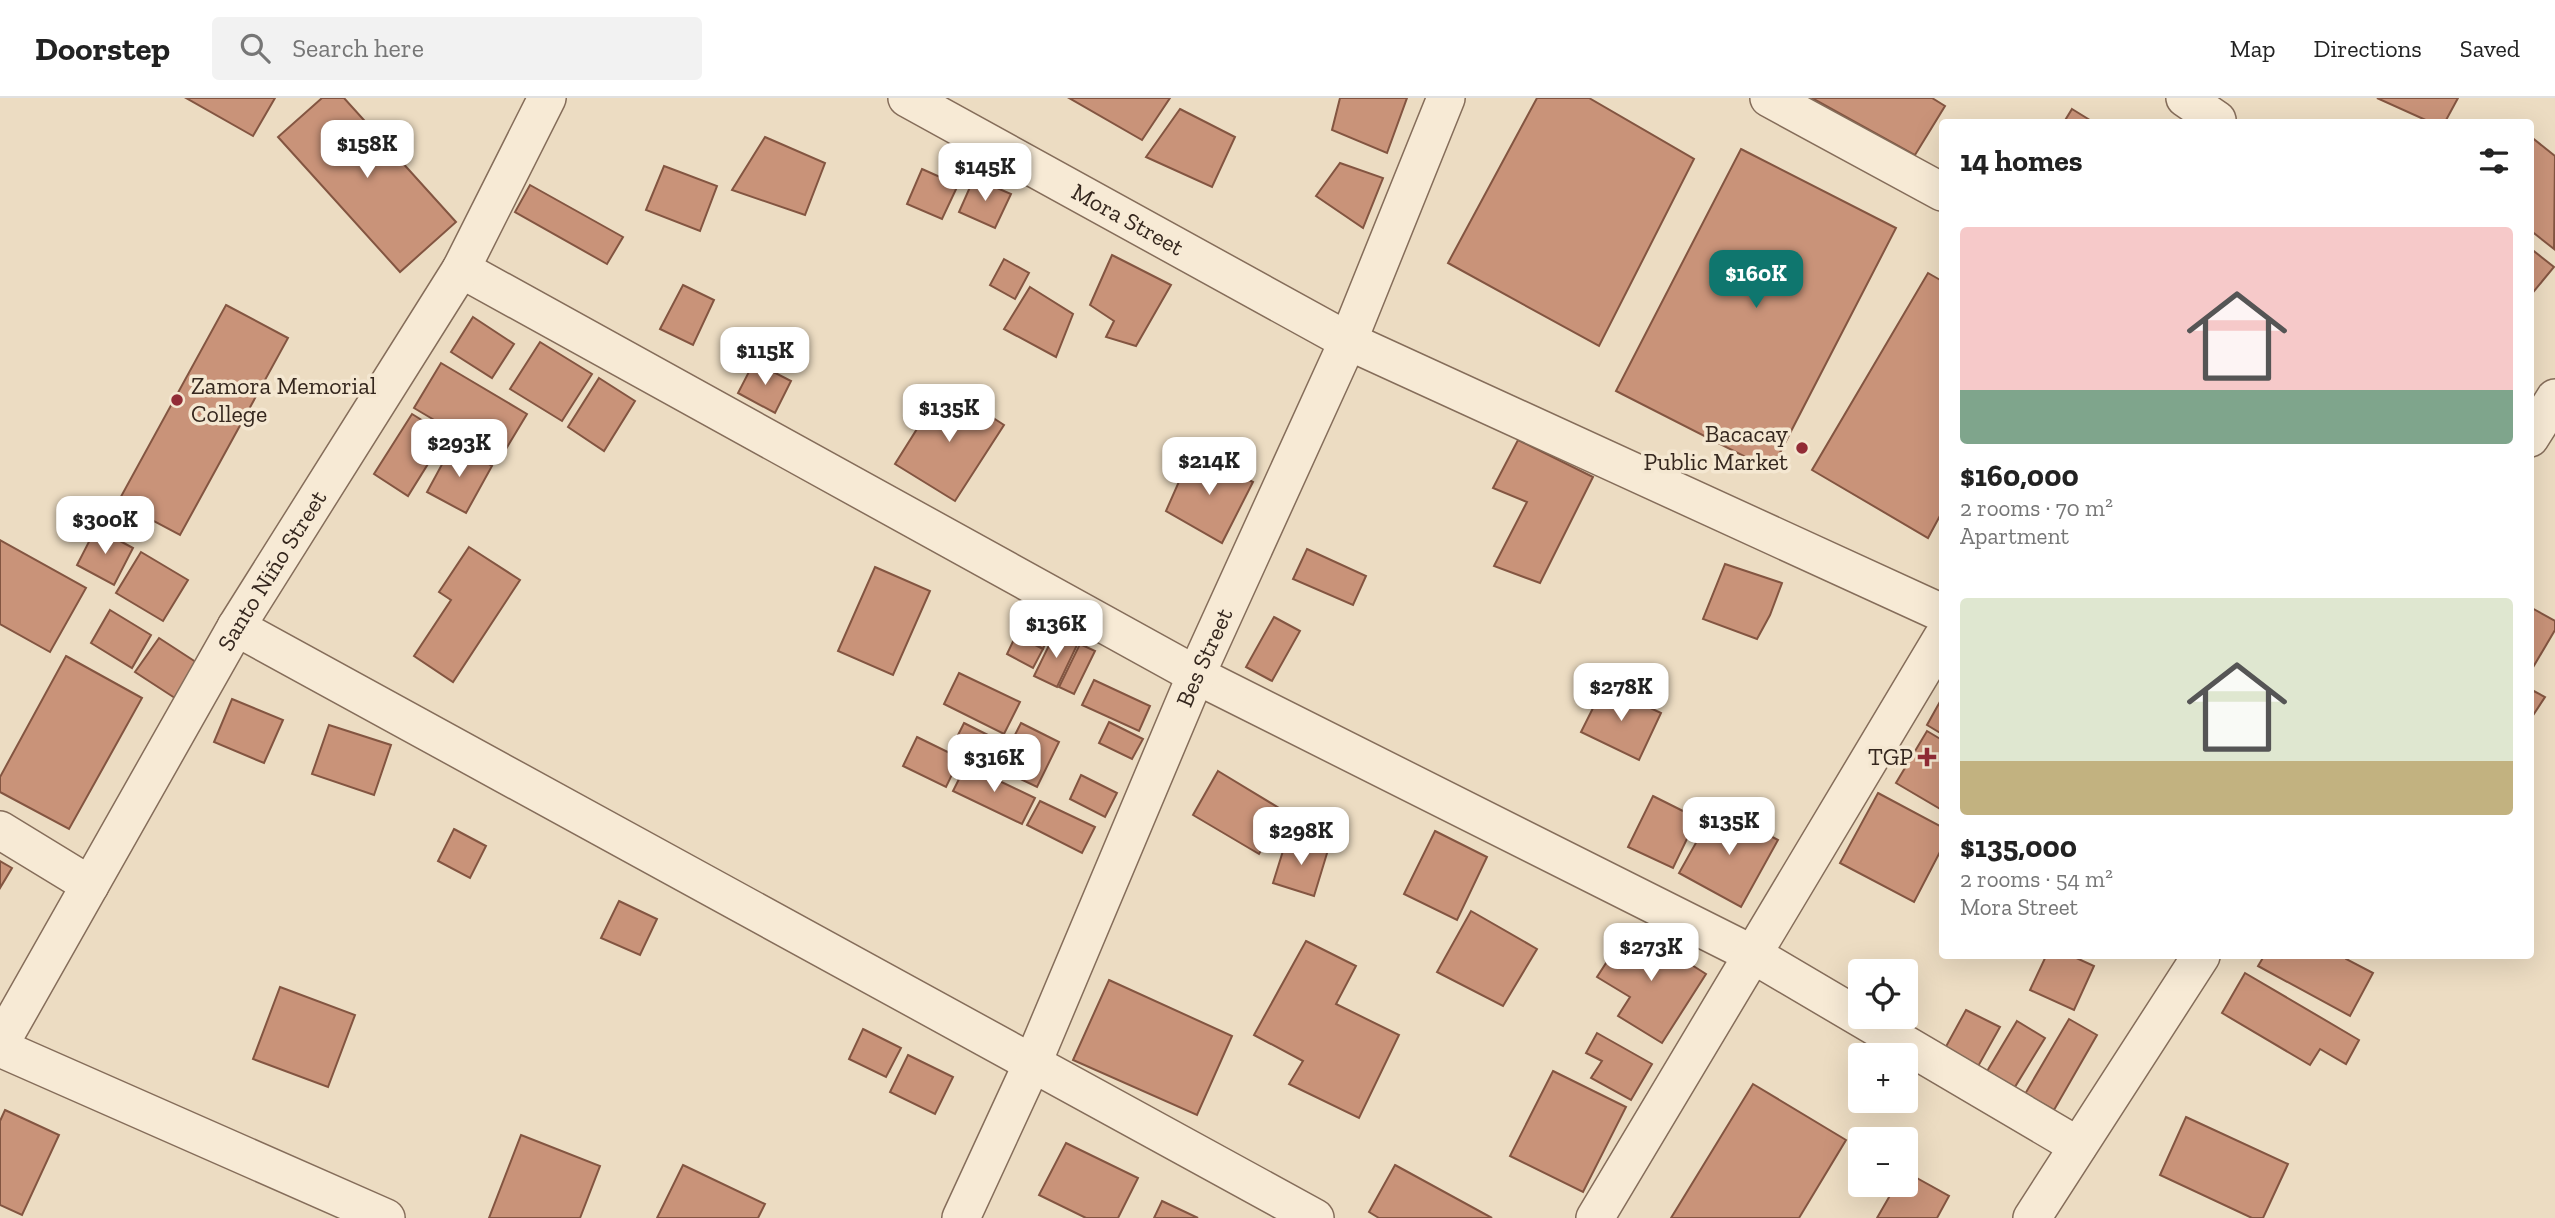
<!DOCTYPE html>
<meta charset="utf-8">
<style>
:root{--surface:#fff;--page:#f2f2f2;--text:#222;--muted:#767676;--line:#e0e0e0;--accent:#0f766e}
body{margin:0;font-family:"Zilla Slab",serif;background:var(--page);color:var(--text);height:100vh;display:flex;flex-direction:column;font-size:26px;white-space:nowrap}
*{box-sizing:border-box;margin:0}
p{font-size:23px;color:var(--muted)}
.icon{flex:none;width:38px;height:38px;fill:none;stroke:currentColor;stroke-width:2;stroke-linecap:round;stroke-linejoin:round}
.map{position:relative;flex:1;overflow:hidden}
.drawer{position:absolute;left:1939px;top:21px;width:595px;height:840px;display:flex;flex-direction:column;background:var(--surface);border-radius:7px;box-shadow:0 7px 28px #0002}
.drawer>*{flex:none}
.buttons{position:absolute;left:1848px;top:861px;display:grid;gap:14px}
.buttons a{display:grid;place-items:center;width:70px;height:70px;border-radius:7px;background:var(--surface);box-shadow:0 7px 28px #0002;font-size:35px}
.price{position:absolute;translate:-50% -60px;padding:0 16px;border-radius:14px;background:#fff;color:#222;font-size:23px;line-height:46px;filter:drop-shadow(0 2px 4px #0008)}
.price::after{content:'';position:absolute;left:50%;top:42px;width:21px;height:16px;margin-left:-10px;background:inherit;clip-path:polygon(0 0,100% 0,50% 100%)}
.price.selected{background:var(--accent);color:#fff}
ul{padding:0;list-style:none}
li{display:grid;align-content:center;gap:14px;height:371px;padding:0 21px}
li span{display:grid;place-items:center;height:217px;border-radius:7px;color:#555}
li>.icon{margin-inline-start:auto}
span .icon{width:126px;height:126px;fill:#fffc;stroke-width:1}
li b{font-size:30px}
h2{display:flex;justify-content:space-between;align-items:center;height:84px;padding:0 21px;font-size:30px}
header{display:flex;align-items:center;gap:42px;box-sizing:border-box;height:98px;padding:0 35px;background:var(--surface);border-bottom:2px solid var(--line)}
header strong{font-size:33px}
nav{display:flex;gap:38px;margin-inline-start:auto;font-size:24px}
.search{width:490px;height:63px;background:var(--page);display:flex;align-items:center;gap:18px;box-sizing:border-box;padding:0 24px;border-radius:7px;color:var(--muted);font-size:26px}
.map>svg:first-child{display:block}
.building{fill:#c99379;stroke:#835541;stroke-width:2}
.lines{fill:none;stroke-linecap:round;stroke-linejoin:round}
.street-casing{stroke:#856d5a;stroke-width:40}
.street{stroke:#f7ead5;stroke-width:37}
.poi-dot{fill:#922c36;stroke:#f4e7d1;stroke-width:2.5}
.labels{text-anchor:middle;stroke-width:7;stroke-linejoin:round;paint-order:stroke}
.street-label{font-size:24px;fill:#35271e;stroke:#f4e7d1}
.poi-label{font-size:24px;fill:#35271e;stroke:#f4e7d1;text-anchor:end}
</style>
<header>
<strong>Doorstep</strong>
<div class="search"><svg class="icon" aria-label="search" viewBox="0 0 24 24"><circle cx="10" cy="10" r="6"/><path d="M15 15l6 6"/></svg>Search here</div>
<nav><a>Map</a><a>Directions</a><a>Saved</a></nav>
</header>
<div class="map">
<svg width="2555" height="1120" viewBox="0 0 2555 1120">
<rect width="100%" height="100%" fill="#ecdcc2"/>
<g class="building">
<polygon points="186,0 275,0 253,38"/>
<polygon points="322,0 344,0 456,124 400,174 278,39"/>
<polygon points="1069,0 1170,0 1142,42"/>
<polygon points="1340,0 1407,0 1387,55 1332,32"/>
<polygon points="1537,0 1589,0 1694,61 1599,248 1448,165"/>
<polygon points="1812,0 1932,0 1945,8 1915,57"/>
<polygon points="2377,0 2458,0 2445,24 2430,24"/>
<polygon points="1180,11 1235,39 1212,89 1146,59"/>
<polygon points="2072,11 2093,24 2064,24"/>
<polygon points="2530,38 2555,58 2554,151 2530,132"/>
<polygon points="765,39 825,65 805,117 732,92"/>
<polygon points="1741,51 1896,130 1771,372 1616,293"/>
<polygon points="1340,65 1383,80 1363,130 1316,98"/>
<polygon points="664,68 717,88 700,133 646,112"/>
<polygon points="922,71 958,87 942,121 907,106"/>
<polygon points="974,80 1011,96 995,130 959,114"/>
<polygon points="530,87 623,139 607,166 515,114"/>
<polygon points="2530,150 2554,169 2530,198"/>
<polygon points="1112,157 1171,187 1136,248 1106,239 1114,223 1090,207"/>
<polygon points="1004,161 1029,175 1015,201 990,187"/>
<polygon points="1928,175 1942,183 1942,414 1928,440 1812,372"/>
<polygon points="683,187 714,202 693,247 660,231"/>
<polygon points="1030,189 1073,216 1056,259 1004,231"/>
<polygon points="226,207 288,240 180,437 118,404"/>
<polygon points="473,219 514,246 492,280 451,254"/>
<polygon points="540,244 592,276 562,323 510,291"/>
<polygon points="754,264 791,283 775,315 738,295"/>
<polygon points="441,265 527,316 500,361 414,310"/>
<polygon points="599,280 635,303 604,353 568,329"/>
<polygon points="944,288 1004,327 955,403 895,366"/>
<polygon points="412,316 446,337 408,398 374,376"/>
<polygon points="1518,342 1593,379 1540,485 1494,468 1527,404 1493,390"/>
<polygon points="453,346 492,368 466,415 427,394"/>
<polygon points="1192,354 1253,384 1222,445 1166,413"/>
<polygon points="96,430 133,450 114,487 77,467"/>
<polygon points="0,442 86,490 50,554 0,526"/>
<polygon points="469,449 520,482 453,584 414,558 451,502 439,494"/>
<polygon points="1307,451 1366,478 1353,507 1293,481"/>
<polygon points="141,454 188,482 163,523 116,495"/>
<polygon points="1725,466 1782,485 1770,517 1757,541 1703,521"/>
<polygon points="875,469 930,493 893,577 838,553"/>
<polygon points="2530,509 2555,523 2555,532 2532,571"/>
<polygon points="110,512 151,537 132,570 91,545"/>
<polygon points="1020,518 1051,533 1043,551 1012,536"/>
<polygon points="1274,519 1300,533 1272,583 1246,569"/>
<polygon points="1055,535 1078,545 1057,589 1034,578"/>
<polygon points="1016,537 1043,551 1033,570 1007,556"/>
<polygon points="159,540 205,570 181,604 135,574"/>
<polygon points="1080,546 1095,553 1074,596 1059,589"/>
<polygon points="66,558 142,600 69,731 0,694 0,679"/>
<polygon points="959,575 1020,604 1004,636 944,606"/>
<polygon points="1094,582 1150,608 1139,633 1082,607"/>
<polygon points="1604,588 1661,615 1639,662 1581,634"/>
<polygon points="2530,591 2545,599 2530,622"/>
<polygon points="1942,600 1942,636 1927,627"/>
<polygon points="232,601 283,622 264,665 214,644"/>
<polygon points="1109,624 1143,641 1132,661 1099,645"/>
<polygon points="964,625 998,642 989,661 954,645"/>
<polygon points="1021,625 1059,644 1037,689 998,670"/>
<polygon points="329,627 391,647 374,697 312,676"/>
<polygon points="1927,633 1942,642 1942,712 1896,685"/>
<polygon points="917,639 960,660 946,689 903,668"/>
<polygon points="966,667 1035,700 1022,726 953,693"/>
<polygon points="1218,673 1284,713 1259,756 1193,717"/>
<polygon points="1081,677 1117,695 1105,719 1070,701"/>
<polygon points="1878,695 1942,729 1942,750 1914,804 1840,765"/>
<polygon points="1653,698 1697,720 1673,770 1628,749"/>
<polygon points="1040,703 1095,729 1082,755 1027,727"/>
<polygon points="1716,709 1778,742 1741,809 1679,775"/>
<polygon points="454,731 486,748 470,780 438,763"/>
<polygon points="1435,733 1487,759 1457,822 1404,796"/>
<polygon points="1287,740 1328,752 1314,798 1273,785"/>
<polygon points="0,763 12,770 0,790"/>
<polygon points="619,803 657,821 640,857 601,840"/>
<polygon points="1471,813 1537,851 1503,908 1437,874"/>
<polygon points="1630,828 1706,876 1662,945 1618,918 1630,899 1597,879"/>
<polygon points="1306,843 1356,868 1336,906 1399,937 1359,1020 1289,986 1303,963 1254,937"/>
<polygon points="2046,858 2072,858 2094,868 2074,912 2030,892"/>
<polygon points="2264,858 2346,858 2346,861 2373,875 2350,918 2258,868"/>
<polygon points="2245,875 2359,942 2346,966 2320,951 2310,967 2222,915"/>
<polygon points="1109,882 1232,938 1197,1017 1073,962"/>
<polygon points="280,889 355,917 328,989 253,961"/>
<polygon points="1966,912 2000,929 1976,972 1943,954"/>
<polygon points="2069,921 2097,937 2054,1012 2025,996"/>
<polygon points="2017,923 2045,940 2010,997 1983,980"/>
<polygon points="863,931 901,950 886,979 849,961"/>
<polygon points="1597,935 1652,966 1631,1002 1591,980 1602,963 1586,955"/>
<polygon points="908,957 953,979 935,1016 890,994"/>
<polygon points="1553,973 1626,1009 1583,1094 1510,1058"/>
<polygon points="1753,986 1846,1042 1799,1120 1671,1120"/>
<polygon points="5,1012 59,1037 22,1117 0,1107 0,1023"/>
<polygon points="2186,1019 2288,1066 2263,1120 2252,1120 2160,1077"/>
<polygon points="521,1037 600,1068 580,1120 489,1120"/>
<polygon points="1066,1045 1138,1080 1118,1120 1086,1120 1039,1097"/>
<polygon points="683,1067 765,1106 758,1120 657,1120"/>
<polygon points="1395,1067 1492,1120 1379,1120 1369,1114"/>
<polygon points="1906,1074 1949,1098 1937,1120 1877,1120 1896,1087 1906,1087"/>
<polygon points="1162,1103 1198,1120 1154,1120"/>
</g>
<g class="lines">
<g class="street-casing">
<g id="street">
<path id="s1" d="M 907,0 L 1348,243 L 1942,515"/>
<polyline points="1769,0 1942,94"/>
<polyline points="2185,0 2217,22"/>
<polyline points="461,171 1196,577 1752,856 2078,1048"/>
<polyline points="2530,340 2555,300"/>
<polyline points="236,529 1315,1120"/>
<polyline points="0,732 90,787"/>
<path id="s2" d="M 0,946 L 236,529 L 461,171 L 547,0"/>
<polyline points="0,950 386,1120"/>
<path id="s3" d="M 961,1120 L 1033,964 L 1196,577 L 1348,243 L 1446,0"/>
<polyline points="1595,1120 1942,540"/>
<polyline points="2032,1120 2201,858"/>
</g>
</g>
<use href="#street" class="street"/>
</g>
<g class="poi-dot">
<circle cx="177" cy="302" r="7"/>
<circle cx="1802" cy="350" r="7"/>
<path d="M1923.5 648.5h7v7h7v7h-7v7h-7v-7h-7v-7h7z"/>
</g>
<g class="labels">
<g class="street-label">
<text dy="8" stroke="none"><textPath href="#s1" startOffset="252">Mora Street</textPath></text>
<text dy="8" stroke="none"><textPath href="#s2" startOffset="546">Santo Niño Street</textPath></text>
<text dy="8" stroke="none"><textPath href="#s3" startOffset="611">Bes Street</textPath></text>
</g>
<g class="poi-label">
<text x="191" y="296" text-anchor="start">Zamora Memorial<tspan x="191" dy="28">College</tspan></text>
<text x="1788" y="344">Bacacay<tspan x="1788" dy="28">Public Market</tspan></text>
<text x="1913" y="667">TGP</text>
</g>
</g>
</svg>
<div class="buttons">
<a><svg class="icon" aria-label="locate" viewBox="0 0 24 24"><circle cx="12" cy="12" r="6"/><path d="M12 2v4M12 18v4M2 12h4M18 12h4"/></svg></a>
<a>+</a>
<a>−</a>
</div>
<b class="price" style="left:367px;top:82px">$158K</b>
<b class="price" style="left:985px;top:105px">$145K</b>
<b class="price selected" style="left:1756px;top:212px">$160K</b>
<b class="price" style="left:765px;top:289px">$115K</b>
<b class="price" style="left:949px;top:346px">$135K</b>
<b class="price" style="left:459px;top:381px">$293K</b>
<b class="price" style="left:1209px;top:399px">$214K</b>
<b class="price" style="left:105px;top:458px">$300K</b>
<b class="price" style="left:1056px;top:562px">$136K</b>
<b class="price" style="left:1621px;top:625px">$278K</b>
<b class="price" style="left:994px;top:696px">$316K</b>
<b class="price" style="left:1729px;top:759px">$135K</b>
<b class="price" style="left:1301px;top:769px">$298K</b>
<b class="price" style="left:1651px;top:885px">$273K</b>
<section class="drawer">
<h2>14 homes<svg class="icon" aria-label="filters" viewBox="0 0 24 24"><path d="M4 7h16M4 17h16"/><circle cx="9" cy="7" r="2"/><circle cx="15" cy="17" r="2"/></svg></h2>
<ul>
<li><span style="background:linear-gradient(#f6c9c9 75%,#7fa58c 0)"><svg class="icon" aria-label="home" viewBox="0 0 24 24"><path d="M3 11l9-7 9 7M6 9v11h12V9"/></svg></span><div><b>$160,000</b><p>2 rooms · 70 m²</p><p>Apartment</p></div></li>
<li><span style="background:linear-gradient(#dfe7d0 75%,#c2b280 0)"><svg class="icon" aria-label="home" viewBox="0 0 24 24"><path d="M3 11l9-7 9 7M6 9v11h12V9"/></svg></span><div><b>$135,000</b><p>2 rooms · 54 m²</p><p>Mora Street</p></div></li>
</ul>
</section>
</div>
